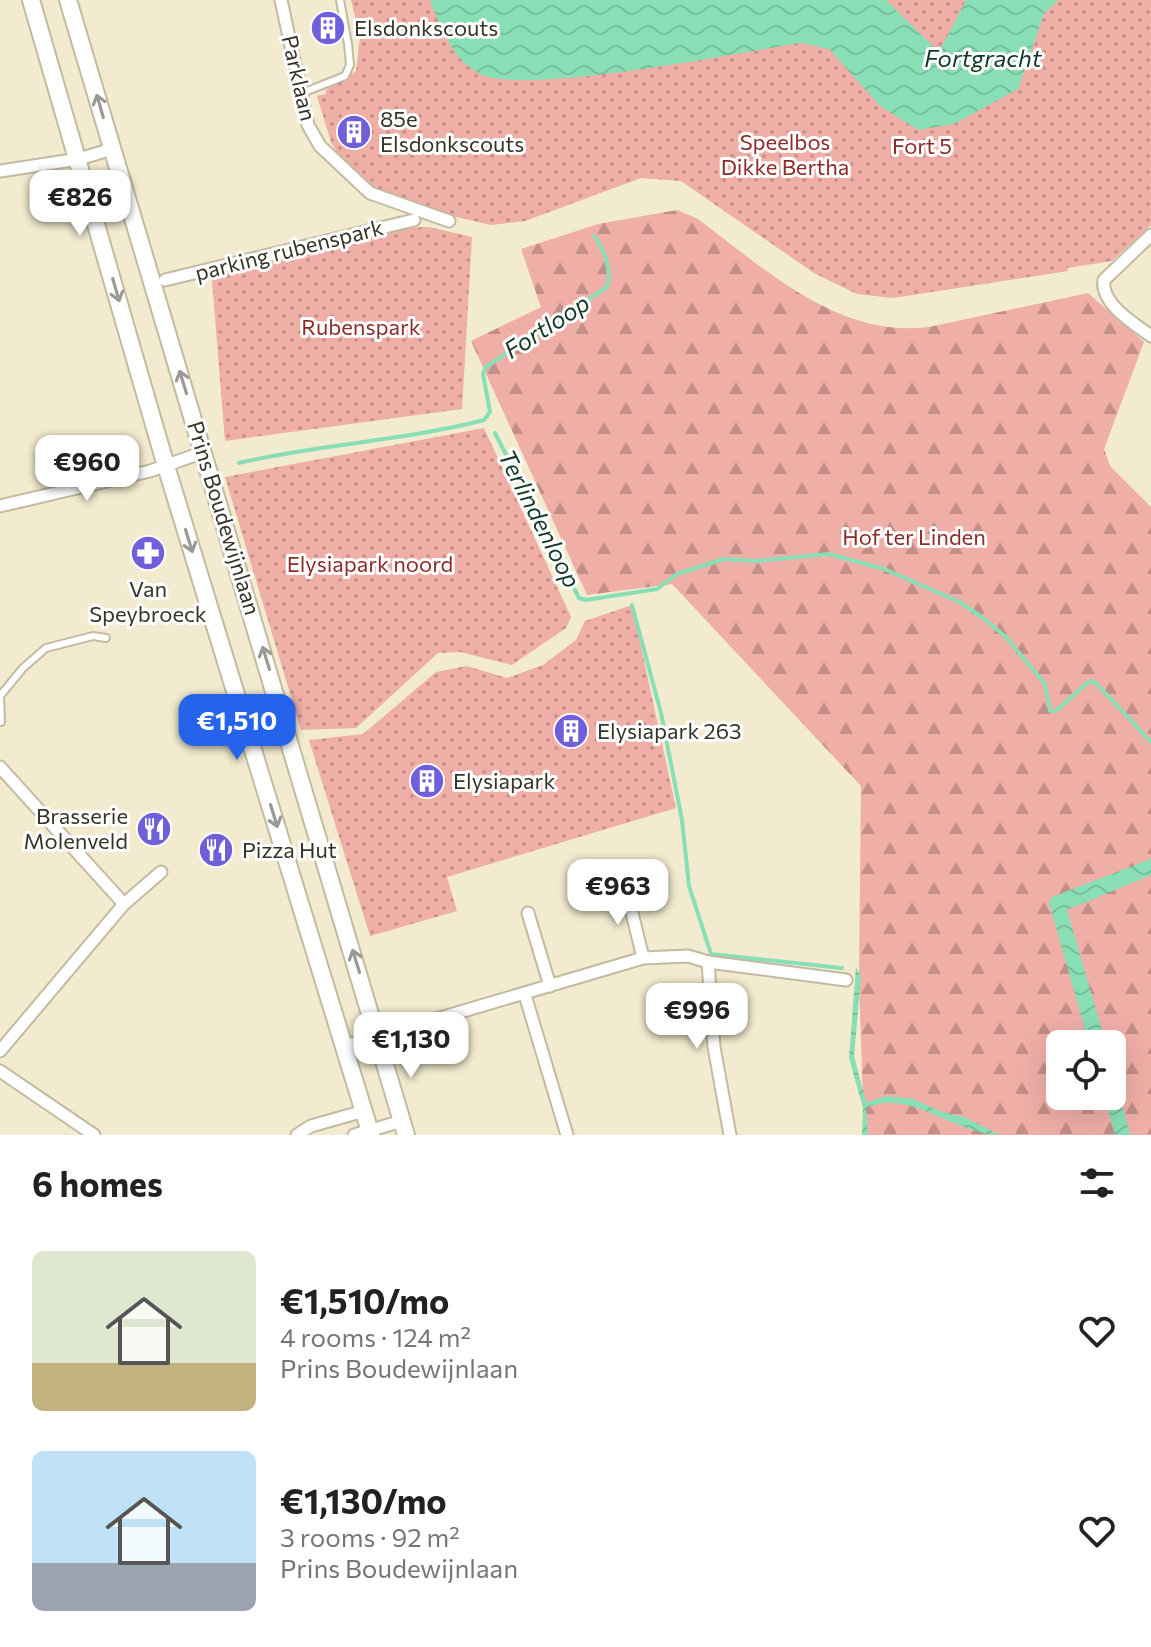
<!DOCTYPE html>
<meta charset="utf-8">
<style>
:root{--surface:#fff;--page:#f6f6f6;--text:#222;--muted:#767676;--accent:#2563eb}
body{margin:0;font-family:Commissioner,sans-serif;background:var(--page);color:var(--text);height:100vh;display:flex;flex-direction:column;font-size:30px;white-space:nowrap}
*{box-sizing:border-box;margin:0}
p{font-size:26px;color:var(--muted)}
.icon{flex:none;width:44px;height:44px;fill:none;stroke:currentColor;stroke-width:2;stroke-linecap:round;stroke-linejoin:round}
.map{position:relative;height:1135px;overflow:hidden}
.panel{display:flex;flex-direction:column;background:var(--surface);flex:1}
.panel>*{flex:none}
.controls{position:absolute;left:1046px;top:1030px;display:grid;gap:16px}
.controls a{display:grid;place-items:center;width:80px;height:80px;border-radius:12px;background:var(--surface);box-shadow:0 8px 32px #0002;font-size:40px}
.price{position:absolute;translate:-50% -68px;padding:0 18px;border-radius:16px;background:#fff;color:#222;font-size:26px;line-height:52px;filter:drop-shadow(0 2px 4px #0008)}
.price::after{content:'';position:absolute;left:50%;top:48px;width:24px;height:18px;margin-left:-12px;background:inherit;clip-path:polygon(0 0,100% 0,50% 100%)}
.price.selected{background:var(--accent);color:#fff}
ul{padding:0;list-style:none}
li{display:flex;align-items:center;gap:24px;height:200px;padding:0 32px}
li span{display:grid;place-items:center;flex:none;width:224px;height:160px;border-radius:12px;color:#555}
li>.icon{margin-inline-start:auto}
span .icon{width:96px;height:96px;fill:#fffc;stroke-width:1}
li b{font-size:34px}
h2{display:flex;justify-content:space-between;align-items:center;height:96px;padding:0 32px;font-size:34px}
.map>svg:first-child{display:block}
.forest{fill:url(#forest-firs);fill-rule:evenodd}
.park{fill:url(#park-dots)}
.water{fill:url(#water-waves)}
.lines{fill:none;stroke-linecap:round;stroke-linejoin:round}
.stream{stroke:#88deb5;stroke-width:4}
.lane-casing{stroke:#c3bba1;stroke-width:10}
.street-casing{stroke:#c3bba1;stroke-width:15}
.secondary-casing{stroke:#c3bba1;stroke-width:20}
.lane{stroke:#fff;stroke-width:6}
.street{stroke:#fff;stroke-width:11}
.secondary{stroke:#fff;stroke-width:16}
.oneway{stroke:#9a9994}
.labels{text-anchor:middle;stroke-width:6;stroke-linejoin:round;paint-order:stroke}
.poi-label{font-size:22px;fill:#363328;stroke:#fff;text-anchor:start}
.street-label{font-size:22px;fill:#363328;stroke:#fff}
.park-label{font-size:22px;fill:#8c2b27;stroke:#fff}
.water-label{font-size:24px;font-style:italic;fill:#113827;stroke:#fff}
</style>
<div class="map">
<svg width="1151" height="1135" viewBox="0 0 1151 1135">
<defs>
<pattern id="forest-firs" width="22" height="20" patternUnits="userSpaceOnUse" patternTransform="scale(2)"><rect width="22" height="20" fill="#efaea6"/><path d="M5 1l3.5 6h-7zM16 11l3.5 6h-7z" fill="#c28e87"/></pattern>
<pattern id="park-dots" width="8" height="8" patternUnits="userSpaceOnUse" patternTransform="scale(2)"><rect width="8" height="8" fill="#efaea6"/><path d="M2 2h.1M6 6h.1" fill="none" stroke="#c28e87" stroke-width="1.8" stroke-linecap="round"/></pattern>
<pattern id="water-waves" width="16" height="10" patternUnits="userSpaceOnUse" patternTransform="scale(2)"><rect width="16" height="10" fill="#88deb5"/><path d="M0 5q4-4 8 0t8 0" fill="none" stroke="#76bf9c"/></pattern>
</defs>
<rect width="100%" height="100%" fill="#f2ebcf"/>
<path class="forest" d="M 677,210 L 698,219 C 765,269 839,339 929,327 L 1088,293 L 1144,342 L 1104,449 L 1110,466 L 1151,507 L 1151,1135 L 864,1135 L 859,979 L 861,786 L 672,584 L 587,595 L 471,341 L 541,307 L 521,249 L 598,224 ZM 1060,1044 L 1112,1044 L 1112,1096 L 1060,1096 Z"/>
<g class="park">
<polygon points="351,0 1151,0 1151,225 1112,261 1067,268 1068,271 893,298 857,294 814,273 681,181 641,178 525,221 491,225 444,214 369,186 345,166 331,142 317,96 326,94 326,90 356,71 360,37"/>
<path d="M 429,227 L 472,237 L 462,409 L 225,441 L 211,268 C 284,246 353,228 429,227 Z"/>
<polygon points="484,428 571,617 566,628 512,665 460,652 438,653 356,728 301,730 225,477"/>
<polygon points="632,605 676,808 447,877 457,911 370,936 309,740 363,734 436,672 467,666 507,678 543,665 576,640 585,621"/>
</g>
<g class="water">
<path d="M 430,0 L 886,0 L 939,52 L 966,0 L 1058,0 L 1044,14 L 1018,89 L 954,124 L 918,130 L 880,106 L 829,49 L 801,43 C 742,52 523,96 480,74 C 452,59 440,27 430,0 Z"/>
<polygon points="1151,859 1151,875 1067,910 1106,1044 1089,1044 1049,902 1052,897"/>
<path d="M 856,967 L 861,977 L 854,1056 L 866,1102 L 887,1096 L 913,1099 L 942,1112 L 964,1117 L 1000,1135 C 955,1135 910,1087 866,1108 L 868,1135 L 862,1135 L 863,1108 L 849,1058 Z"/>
<polygon points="1112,1065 1128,1127 1131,1135 1115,1135 1104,1096 1112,1096"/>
</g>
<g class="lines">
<g class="stream">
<polyline points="495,433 579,598 586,600 657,589 677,574 724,559 758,561 829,554 884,569 960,602 983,618 1006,637 1045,684 1050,711 1056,711 1087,683 1094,681 1151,742"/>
<path d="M 239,463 C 320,444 403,441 484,420 L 490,412 L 483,374 L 486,367 L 607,287 C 612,271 604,248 594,236"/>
<polyline points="632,605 661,713 682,820 689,886 711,954 842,968"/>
</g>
<g class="lane-casing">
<g id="lane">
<polyline points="302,93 345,76 350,65 348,44 340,0"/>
<polyline points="1,722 0,696 23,668 46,648 93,636 106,638"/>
</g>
</g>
<g class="street-casing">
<g id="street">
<polyline points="281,0 308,125 320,146 370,193 449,221"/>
<polyline points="0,171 79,159 112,149"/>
<path d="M 1151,235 L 1104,280 C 1100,303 1134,324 1151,336"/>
<polyline points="165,280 414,220"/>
<polyline points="0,506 150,471 204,452"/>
<polyline points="0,767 124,904"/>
<polyline points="626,888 643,958"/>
<polyline points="528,913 550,986"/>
<polyline points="708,962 714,1047 730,1135"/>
<polyline points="525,995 567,1135"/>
<polyline points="345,1046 643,958 688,956 708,962 846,980"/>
<polyline points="0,1051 124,904 161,872"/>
<polyline points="0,1071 94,1135"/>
<polyline points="297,1135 311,1126 364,1111"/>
<polyline points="354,1135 402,1121"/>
</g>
</g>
<g class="secondary-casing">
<g id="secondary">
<polyline points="31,0 166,466 371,1135"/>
<polyline points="68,0 406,1135"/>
</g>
</g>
<use href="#lane" class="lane"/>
<use href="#street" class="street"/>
<use href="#secondary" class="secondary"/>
</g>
<defs><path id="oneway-shaft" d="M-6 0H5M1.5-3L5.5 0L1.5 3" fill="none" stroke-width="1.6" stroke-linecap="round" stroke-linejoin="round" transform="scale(2)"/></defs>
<g class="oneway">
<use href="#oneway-shaft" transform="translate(100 106) rotate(-106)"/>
<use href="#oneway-shaft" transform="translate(116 290) rotate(74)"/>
<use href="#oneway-shaft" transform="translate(183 382) rotate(-107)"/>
<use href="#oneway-shaft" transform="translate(189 541) rotate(73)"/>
<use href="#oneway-shaft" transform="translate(266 658) rotate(-107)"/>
<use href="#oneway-shaft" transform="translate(274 816) rotate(73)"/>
<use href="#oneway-shaft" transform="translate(356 961) rotate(-107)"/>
</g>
<defs>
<g id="building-disc" transform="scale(1.8)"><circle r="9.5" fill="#6f60da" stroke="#fff"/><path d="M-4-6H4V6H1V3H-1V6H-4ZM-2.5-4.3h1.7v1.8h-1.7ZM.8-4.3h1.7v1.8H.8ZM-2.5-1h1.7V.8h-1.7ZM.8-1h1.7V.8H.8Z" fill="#fff"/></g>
<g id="pharmacy-disc" transform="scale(1.8)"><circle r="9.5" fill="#6f60da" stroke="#fff"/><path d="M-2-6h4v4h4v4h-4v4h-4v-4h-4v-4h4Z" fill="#fff"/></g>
<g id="restaurant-disc" transform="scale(1.8)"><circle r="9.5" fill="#6f60da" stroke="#fff"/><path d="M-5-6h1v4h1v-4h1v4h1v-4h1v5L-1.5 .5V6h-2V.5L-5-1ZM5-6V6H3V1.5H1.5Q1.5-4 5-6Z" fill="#fff"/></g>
</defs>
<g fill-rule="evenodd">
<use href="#building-disc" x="328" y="28"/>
<use href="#building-disc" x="354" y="132"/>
<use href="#pharmacy-disc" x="148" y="553"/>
<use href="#building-disc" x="571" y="731"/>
<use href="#building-disc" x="427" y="781"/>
<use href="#restaurant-disc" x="154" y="829"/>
<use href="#restaurant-disc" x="216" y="850"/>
</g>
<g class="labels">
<g class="poi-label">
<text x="354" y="36">Elsdonkscouts</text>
<text x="380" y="127">85e<tspan x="380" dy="25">Elsdonkscouts</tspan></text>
<text x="148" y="597" text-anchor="middle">Van<tspan x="148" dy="25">Speybroeck</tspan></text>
<text x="597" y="739">Elysiapark 263</text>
<text x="453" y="789">Elysiapark</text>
<text x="128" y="824" text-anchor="end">Brasserie<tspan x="128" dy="25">Molenveld</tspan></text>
<text x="242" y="858">Pizza Hut</text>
</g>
<g class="street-label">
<text transform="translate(299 78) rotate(77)" y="8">Parklaan</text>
<text transform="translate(289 250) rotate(-14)" y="8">parking rubenspark</text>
<text transform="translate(224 518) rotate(73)" y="8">Prins Boudewijnlaan</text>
</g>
<g class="park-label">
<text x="785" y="150">Speelbos<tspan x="785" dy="25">Dikke Bertha</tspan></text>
<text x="922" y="154">Fort 5</text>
<text x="361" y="335">Rubenspark</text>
<text x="914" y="545">Hof ter Linden</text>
<text x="370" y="572">Elysiapark noord</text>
</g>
<g class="water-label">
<text x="983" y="67">Fortgracht</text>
<text transform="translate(547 327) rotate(-33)" y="8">Fortloop</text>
<text transform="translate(539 519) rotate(63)" y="8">Terlindenloop</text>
</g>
</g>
</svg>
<div class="controls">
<a><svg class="icon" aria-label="locate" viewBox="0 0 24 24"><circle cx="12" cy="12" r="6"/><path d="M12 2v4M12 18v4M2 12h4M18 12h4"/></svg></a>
</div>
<b class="price" style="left:80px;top:238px">€826</b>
<b class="price" style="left:87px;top:503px">€960</b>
<b class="price selected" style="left:237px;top:762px">€1,510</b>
<b class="price" style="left:618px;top:927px">€963</b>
<b class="price" style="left:697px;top:1051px">€996</b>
<b class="price" style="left:411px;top:1080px">€1,130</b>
</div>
<section class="panel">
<h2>6 homes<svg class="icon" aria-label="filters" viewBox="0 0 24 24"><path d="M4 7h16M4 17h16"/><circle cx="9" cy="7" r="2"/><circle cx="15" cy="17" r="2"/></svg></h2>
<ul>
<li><span style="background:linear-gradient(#dfe7d0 70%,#c2b280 0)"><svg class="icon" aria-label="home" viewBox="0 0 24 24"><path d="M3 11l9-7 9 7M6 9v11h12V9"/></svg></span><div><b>€1,510/mo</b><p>4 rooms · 124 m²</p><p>Prins Boudewijnlaan</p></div><svg class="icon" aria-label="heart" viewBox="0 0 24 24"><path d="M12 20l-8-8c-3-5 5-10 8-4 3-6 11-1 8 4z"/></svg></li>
<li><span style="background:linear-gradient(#bfe0f5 70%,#9aa5b1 0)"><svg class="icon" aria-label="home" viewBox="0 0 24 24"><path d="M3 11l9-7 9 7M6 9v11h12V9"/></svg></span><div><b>€1,130/mo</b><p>3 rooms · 92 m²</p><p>Prins Boudewijnlaan</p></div><svg class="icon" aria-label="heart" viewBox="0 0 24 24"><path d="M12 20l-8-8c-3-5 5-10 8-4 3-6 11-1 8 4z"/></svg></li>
</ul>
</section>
